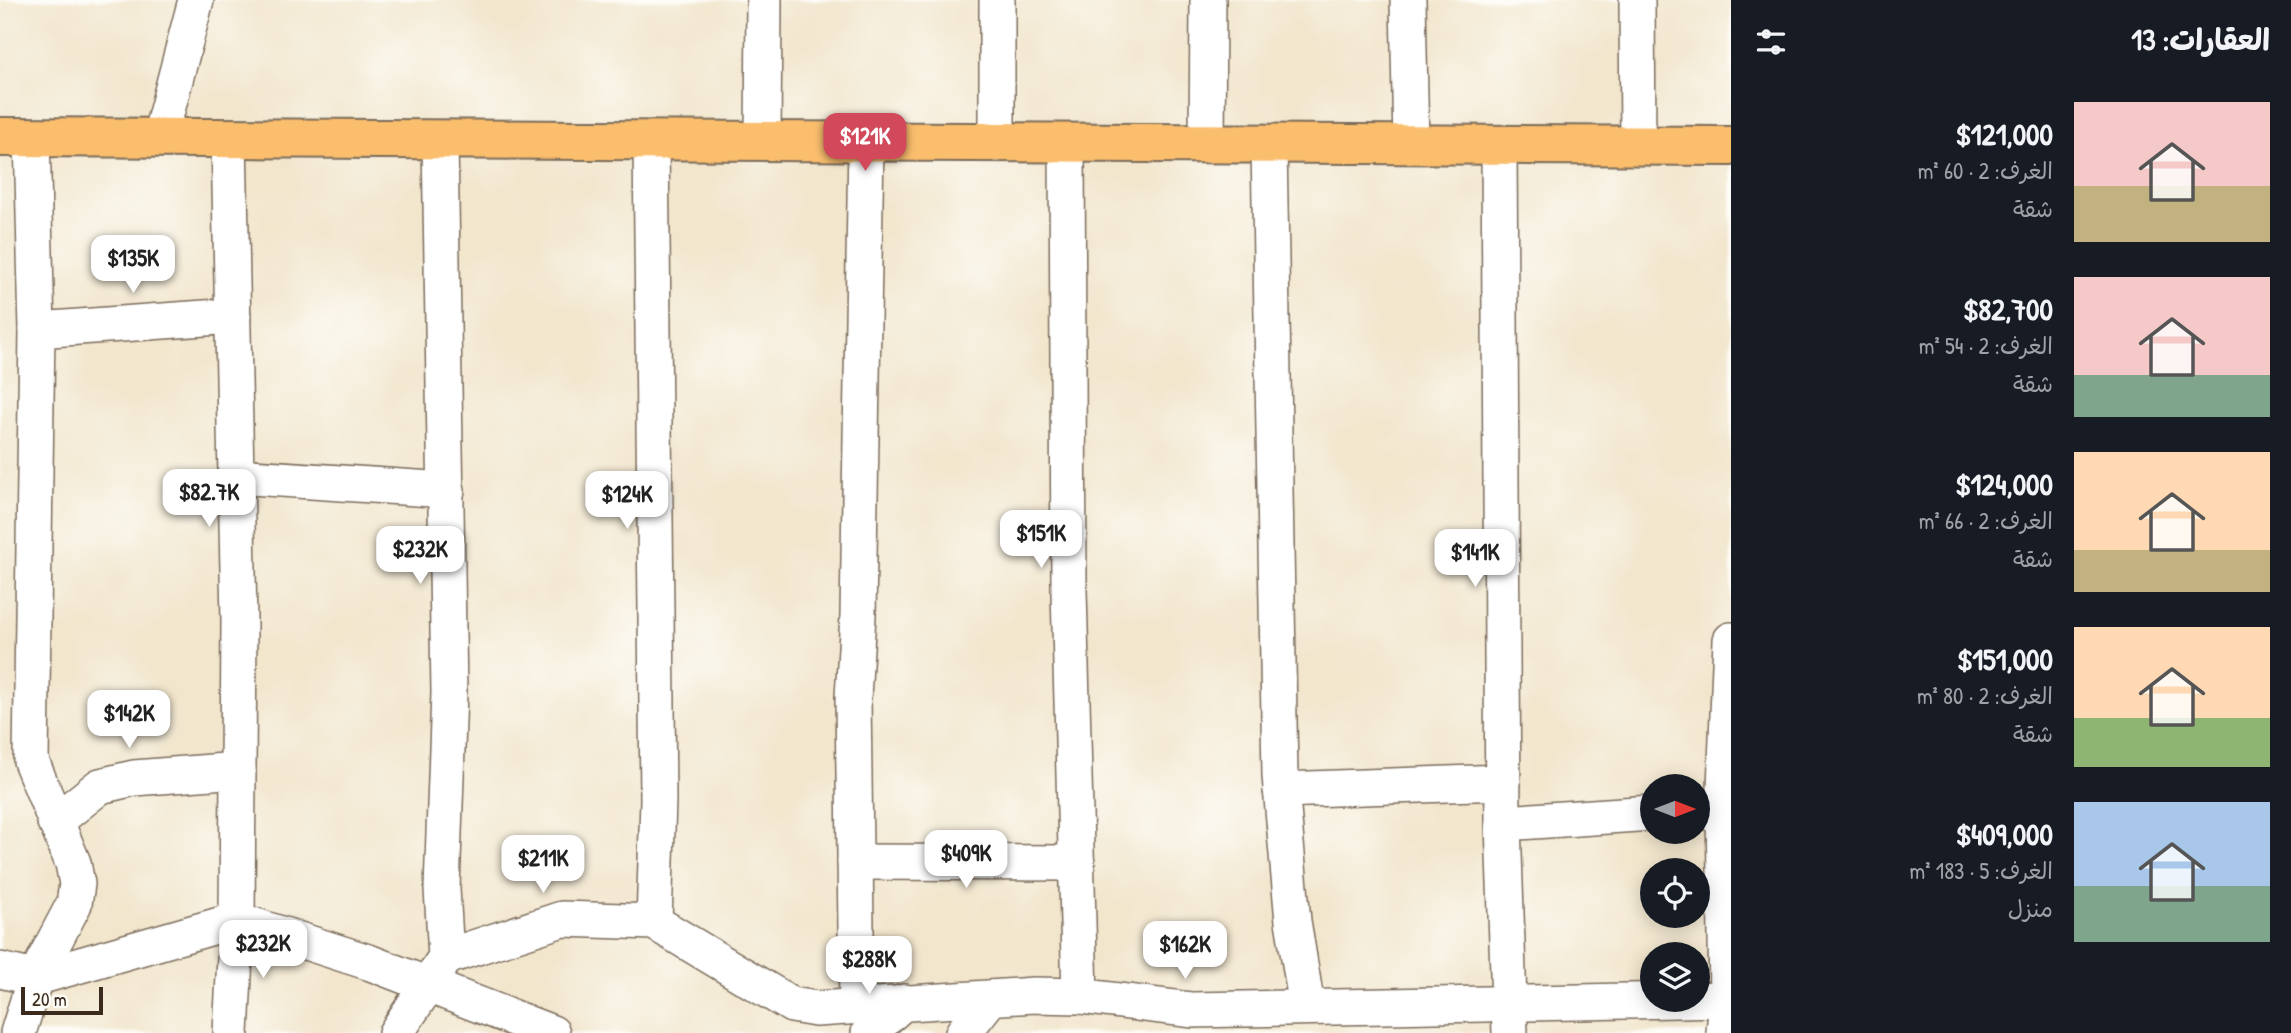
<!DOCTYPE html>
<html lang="ar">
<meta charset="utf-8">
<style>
:root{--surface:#171b24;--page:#242831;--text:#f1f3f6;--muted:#9ea1a6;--accent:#d1495b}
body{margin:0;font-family:"Patrick Hand","Playpen Sans Arabic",sans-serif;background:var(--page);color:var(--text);direction:rtl;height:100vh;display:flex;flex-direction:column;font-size:26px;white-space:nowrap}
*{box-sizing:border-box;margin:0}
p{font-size:23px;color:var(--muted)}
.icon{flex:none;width:38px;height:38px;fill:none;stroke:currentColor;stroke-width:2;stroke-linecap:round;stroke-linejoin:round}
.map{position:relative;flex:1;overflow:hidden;direction:ltr}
.side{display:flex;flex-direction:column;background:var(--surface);width:560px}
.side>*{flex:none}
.needle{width:46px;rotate:90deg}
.tools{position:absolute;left:1640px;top:774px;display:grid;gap:14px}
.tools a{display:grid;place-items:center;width:70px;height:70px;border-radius:50%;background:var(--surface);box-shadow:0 4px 18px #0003;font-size:35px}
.scale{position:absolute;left:21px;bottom:18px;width:82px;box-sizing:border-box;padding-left:7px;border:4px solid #3b2a1e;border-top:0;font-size:19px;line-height:24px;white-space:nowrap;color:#3b2a1e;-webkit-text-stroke:5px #fdfcf7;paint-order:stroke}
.price{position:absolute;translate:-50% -60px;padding:0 16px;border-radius:14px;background:#fff;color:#222;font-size:23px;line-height:46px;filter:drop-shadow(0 2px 4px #0008)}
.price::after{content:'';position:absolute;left:50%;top:42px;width:21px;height:16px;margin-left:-10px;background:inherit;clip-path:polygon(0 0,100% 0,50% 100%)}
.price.selected{background:var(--accent);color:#fff}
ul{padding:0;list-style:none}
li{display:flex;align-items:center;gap:21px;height:175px;padding:0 21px}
li span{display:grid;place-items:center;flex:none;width:196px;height:140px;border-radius:0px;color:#555}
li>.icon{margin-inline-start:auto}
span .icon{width:84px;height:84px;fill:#fffc;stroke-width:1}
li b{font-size:30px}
h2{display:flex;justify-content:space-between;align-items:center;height:84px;padding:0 21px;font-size:30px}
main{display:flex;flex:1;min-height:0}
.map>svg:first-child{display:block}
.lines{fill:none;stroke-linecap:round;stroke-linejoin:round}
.minor-casing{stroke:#7b6c5b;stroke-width:38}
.major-casing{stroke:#7b6c5b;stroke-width:42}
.minor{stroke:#fff;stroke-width:35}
.major{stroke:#fabe6d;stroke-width:38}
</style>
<main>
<section class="side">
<h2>العقارات: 13<svg class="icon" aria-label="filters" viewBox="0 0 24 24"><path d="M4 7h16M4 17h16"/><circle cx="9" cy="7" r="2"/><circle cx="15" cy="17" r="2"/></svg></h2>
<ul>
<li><span style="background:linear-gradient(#f6c9c9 60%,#c2b280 0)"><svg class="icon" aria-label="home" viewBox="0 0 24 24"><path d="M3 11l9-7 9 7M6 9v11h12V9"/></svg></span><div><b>$121,000</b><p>الغرف: 2 · 60 m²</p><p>شقة</p></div></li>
<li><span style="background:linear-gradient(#f6c9c9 70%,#7fa58c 0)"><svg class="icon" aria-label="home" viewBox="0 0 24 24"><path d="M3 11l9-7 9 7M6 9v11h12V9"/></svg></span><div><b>$82,700</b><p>الغرف: 2 · 54 m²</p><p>شقة</p></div></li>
<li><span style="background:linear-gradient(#ffd9b3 70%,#c2b280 0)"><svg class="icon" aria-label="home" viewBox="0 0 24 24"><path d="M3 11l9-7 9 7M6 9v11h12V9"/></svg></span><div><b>$124,000</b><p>الغرف: 2 · 66 m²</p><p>شقة</p></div></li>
<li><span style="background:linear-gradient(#ffd9b3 65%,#8fb573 0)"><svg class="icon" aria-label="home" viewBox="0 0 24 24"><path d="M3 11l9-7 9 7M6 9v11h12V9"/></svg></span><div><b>$151,000</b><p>الغرف: 2 · 80 m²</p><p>شقة</p></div></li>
<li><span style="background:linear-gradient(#a9c7e8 60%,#7fa58c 0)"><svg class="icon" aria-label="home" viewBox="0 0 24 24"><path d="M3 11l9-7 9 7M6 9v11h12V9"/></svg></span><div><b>$409,000</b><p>الغرف: 5 · 183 m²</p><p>منزل</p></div></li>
</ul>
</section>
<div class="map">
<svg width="1731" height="1033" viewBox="0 0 1731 1033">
<rect width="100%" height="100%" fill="#fdfcf7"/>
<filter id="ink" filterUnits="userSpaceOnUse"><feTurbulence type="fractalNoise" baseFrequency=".0143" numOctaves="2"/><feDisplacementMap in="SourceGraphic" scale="14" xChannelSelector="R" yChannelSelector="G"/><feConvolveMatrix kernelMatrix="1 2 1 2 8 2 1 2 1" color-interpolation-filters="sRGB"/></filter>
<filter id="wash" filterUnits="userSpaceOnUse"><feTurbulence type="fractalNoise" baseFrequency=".00686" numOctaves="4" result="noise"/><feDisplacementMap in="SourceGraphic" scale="28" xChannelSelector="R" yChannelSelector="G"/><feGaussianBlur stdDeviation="1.57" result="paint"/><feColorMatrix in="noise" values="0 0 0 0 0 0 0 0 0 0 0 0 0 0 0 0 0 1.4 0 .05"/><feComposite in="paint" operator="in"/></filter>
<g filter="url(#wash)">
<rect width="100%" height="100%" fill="#f2e6cd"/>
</g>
<g filter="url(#ink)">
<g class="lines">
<g class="minor-casing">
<g id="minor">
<polyline points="1408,0 1411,146"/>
<polyline points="1637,0 1638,145"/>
<polyline points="160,137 196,0"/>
<polyline points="229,138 239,620 237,920 231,1033"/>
<polyline points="651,141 658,800 654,922"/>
<polyline points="763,142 764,0"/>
<polyline points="997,144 997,0"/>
<polyline points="1067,144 1069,591 1080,996"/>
<polyline points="1207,145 1208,0"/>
<polyline points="1269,145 1280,776 1293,921 1307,1007"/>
<polyline points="1499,145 1503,823 1510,1033"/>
<polyline points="37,330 233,316"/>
<polyline points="236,476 447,490"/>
<polyline points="1281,790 1503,782"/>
<polyline points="1698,812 1724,812 1731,640"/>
<polyline points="1724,812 1727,999 1724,1033"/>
<polyline points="55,822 100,786 134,778 238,770"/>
<polyline points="1503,823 1652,813"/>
<polyline points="855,862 1077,863"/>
<polyline points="446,957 562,919 654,922 792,1005 816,1009 1034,995 1080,996 1192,1010 1727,999"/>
<polyline points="0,970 35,978 237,920 371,963 552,1033"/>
<polyline points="857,1007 853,697 858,616 866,143"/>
<polyline points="18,1033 35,978 74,904 77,884 73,863 31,761 37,330 32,137"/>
<polyline points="396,1033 446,957 442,889 449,693 440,140"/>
<polyline points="869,1033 904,1002"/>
<polyline points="963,1033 991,998"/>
</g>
</g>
<g class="major-casing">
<polyline id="major" points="0,137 1731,146"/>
</g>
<use href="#minor" class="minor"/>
<use href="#major" class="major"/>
</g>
</g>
</svg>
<div class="tools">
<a><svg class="needle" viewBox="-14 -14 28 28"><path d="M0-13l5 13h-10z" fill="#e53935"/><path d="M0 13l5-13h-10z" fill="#9ea1a6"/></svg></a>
<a><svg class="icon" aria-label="locate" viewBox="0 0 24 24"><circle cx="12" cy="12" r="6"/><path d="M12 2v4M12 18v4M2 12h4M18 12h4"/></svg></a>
<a><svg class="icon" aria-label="layers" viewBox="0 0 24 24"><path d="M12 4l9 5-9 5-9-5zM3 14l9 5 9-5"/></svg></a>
</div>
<div class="scale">20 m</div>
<b class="price selected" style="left:865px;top:173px">$121K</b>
<b class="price" style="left:133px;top:295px">$135K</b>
<b class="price" style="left:209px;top:529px">$82.7K</b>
<b class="price" style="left:627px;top:531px">$124K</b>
<b class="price" style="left:1041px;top:570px">$151K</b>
<b class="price" style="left:420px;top:586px">$232K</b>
<b class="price" style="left:1475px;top:589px">$141K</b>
<b class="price" style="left:129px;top:750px">$142K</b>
<b class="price" style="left:966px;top:890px">$409K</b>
<b class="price" style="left:543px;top:895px">$211K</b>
<b class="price" style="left:263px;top:980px">$232K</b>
<b class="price" style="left:1185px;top:981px">$162K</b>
<b class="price" style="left:869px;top:996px">$288K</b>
</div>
</main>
